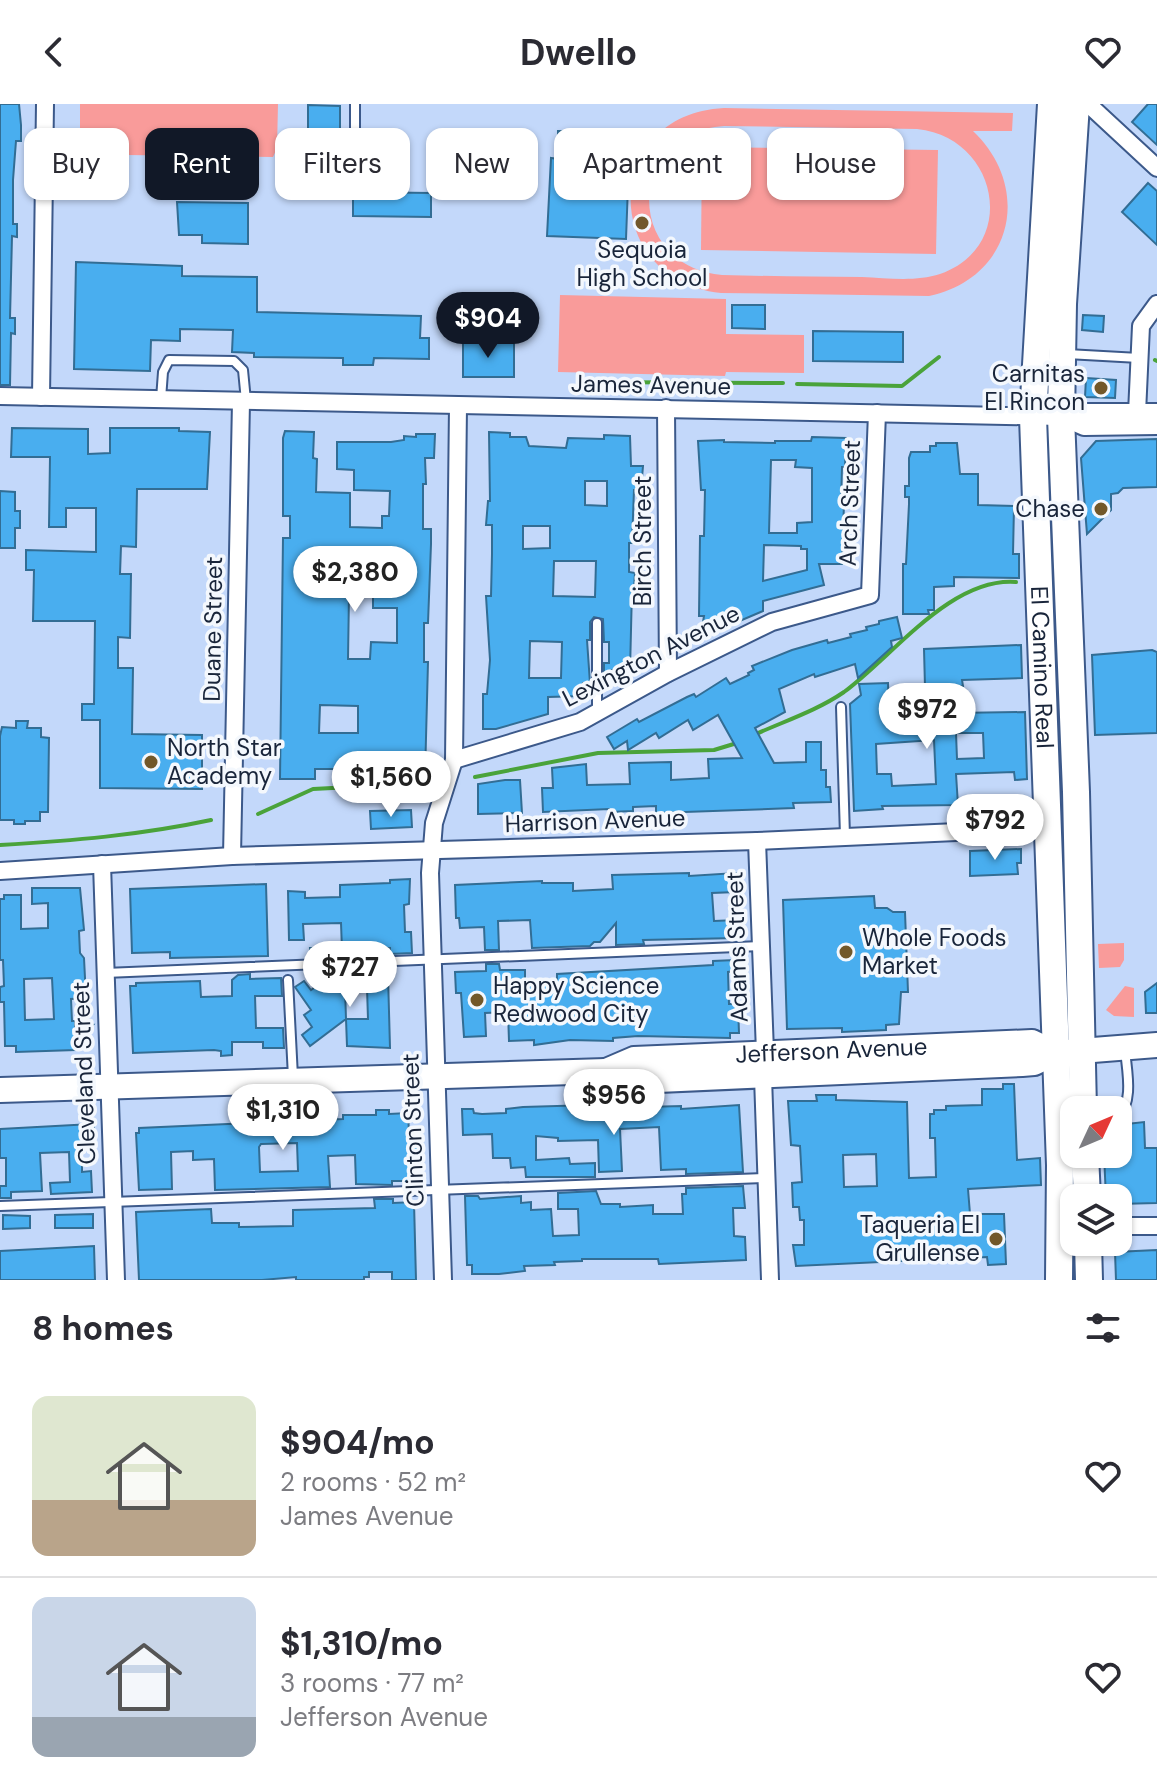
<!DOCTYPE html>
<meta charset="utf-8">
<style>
:root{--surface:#fff;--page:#f2f2f3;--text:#2b2b33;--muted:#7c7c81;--line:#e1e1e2;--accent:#111827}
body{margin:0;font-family:"DM Sans",sans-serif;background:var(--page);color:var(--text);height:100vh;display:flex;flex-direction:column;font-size:30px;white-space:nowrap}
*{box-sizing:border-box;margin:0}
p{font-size:26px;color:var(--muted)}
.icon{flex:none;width:44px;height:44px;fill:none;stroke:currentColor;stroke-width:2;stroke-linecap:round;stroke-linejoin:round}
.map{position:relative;height:1176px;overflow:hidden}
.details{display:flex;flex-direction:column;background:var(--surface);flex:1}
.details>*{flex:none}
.top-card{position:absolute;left:24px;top:24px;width:1110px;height:72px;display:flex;gap:16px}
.needle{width:52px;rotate:46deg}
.fabs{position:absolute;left:1060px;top:992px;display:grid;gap:16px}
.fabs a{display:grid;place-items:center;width:72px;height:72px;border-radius:16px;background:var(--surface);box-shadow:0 2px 6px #0004;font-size:40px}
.price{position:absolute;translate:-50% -68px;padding:0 18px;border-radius:28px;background:#fff;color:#222;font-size:26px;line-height:52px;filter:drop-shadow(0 2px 4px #0008)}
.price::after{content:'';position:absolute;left:50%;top:48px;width:24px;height:18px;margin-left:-12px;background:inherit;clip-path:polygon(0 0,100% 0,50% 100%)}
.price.active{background:var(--accent);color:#fff}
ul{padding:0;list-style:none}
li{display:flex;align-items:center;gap:24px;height:200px;padding:0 32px}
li+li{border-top:2px solid var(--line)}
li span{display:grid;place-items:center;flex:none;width:224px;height:160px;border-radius:16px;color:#555}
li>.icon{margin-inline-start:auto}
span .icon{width:96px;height:96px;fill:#fffc;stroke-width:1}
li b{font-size:34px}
h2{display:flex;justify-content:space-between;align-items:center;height:96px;padding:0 32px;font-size:34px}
.chip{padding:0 28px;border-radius:16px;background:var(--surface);box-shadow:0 2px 6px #0004;font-size:28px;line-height:72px}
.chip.active{background:var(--accent);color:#fff}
header{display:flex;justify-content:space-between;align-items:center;height:104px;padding:0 32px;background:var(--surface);font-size:36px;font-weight:700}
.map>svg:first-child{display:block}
.green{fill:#f99b9a;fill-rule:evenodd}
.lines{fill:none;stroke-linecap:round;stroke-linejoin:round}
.stream{stroke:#4aa33a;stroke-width:4}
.building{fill:#49aeef;stroke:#326d94;stroke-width:2;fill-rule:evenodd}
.lane-casing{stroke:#3c598a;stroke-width:12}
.street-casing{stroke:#3c598a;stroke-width:20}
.secondary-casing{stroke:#3c598a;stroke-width:28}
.primary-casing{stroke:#3c598a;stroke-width:30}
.lane{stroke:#fff;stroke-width:8}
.street{stroke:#fff;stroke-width:16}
.secondary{stroke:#fff;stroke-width:24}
.primary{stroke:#fff;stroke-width:26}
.poi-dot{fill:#72582a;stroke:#f4f8fd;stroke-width:3}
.labels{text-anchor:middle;stroke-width:7;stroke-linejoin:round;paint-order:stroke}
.poi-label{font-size:24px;fill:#19253a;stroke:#f4f8fd;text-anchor:end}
.street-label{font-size:24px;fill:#19253a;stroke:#f4f8fd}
</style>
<header><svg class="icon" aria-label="back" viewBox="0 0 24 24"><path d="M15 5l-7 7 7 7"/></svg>Dwello<svg class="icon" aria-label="heart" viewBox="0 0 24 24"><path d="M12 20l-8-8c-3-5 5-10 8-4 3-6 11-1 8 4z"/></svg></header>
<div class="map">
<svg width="1157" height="1176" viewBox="0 0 1157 1176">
<rect width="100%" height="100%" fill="#c3d8fa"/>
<g class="green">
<polygon points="80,0 278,0 277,44 273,53 127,51 126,44 88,43 80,35"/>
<path d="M 724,4 L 1013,9 L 1012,27 L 973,27 C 1033,84 1013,174 929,192 L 721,189 C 599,176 601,10 724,4 ZM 724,22 L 917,25 C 998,33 1020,142 940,170 C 916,178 887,174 862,173 C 815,173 768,172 722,171 C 624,162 625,28 724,22 Z"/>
<polygon points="702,43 938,46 936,150 701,146"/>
<polygon points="560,191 726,195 726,230 804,231 804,269 726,268 725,272 558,268"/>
<polygon points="1124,839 1124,856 1120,863 1099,864 1098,840"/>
<polygon points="1125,882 1134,884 1134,913 1114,912 1106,906"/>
</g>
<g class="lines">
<g class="stream">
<polyline points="1155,256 1157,257"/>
<polyline points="584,278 783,279"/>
<polyline points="797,280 902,282 939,253"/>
<path d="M 756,630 C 785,617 818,606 844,588 C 893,552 951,473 1016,478"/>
<polyline points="475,673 598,649 714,646 737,639"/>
<polyline points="258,710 313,685 429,679"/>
<path d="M 0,741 C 71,737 141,731 211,716"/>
</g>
</g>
<g class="building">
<polygon points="0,0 19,0 21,21 21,37 16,37 13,76 13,120 17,120 17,133 12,132 10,214 15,214 15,230 11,229 10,281 0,281"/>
<polygon points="1148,0 1157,0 1157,41 1132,18"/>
<polygon points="308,1 340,2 340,33 308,32"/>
<polygon points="558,27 624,29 623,55 629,55 626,135 547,132 551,54 558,55"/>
<polygon points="1148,79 1157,87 1157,141 1122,108"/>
<polygon points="353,88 431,89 431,113 353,112"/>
<polygon points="177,98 248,99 248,140 202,139 202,131 179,131"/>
<polygon points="76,158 182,162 182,172 257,173 257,208 421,212 420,234 429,234 429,255 374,254 373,261 343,261 343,254 254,253 254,249 232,248 233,226 180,225 180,237 151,236 150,267 74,265"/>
<polygon points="732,201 765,201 765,225 732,224"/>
<polygon points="1083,211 1104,212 1103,228 1082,226"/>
<polygon points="813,227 903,228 903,258 813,257"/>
<rect x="463" y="239" width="51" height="34"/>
<polygon points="1086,274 1116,276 1115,294 1085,293"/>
<polygon points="12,324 88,325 88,350 110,349 110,324 179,324 179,327 210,328 207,385 137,385 136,443 121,442 120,470 131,470 130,534 118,533 118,564 133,564 132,630 202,631 202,685 100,684 100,616 82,616 82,600 94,600 95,517 33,517 34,466 26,466 26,446 96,448 96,404 66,404 66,423 49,423 50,353 11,353"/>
<path d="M 285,327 L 314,328 L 313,354 L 317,355 L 316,388 L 350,389 L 350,423 L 382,424 L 382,412 L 389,412 L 390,387 L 354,386 L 354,366 L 337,365 L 337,338 L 391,338 L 404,336 L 404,332 L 416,333 L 416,330 L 435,330 L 434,354 L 425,354 L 426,380 L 423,380 L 423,425 L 431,425 L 431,440 L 428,519 L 424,519 L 424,558 L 428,558 L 425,672 L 357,671 L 357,665 L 315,665 L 315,675 L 280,675 L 283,434 L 290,434 L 290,412 L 283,412 L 283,334 ZM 349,490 L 373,491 L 373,504 L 397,504 L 397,539 L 371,538 L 370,555 L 348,555 ZM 320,601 L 358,602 L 358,629 L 319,629 Z"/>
<path d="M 489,328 L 510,329 L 510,333 L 526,333 L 529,342 L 566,344 L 568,334 L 604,335 L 604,331 L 630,332 L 631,362 L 643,362 L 641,386 L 634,386 L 632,439 L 629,439 L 629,468 L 635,469 L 634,485 L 632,485 L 630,567 L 612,566 L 612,579 L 604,579 L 604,559 L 609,559 L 609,538 L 604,538 L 603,515 L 594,513 L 590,518 L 590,536 L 587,536 L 590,579 L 583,579 L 583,592 L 548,593 L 548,610 L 496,625 L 483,625 L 483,590 L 487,590 L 490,556 L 486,492 L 491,492 L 492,450 L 492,421 L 486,421 L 488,397 L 490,397 ZM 585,377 L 607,377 L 607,402 L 585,401 ZM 523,422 L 550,422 L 550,444 L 523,445 ZM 554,457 L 596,457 L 595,493 L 553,492 ZM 530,537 L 562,538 L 561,574 L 529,574 Z"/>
<path d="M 812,333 L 846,334 L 845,363 L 842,363 L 841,399 L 844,399 L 842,460 L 819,460 L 824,481 L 763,497 L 763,507 L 735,519 L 703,518 L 704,512 L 699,512 L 700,432 L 704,432 L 705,386 L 701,386 L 698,337 L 724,336 L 724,338 L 775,339 L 775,337 L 811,337 ZM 771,356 L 796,356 L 795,363 L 812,364 L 812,418 L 797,419 L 797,429 L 769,429 ZM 764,441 L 801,442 L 801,445 L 807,445 L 807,466 L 763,477 Z"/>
<polygon points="1157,335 1157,383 1123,384 1118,389 1111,390 1111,406 1087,430 1081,354 1096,337"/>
<polygon points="936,339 957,339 960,370 978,370 978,401 1014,402 1013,450 1019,450 1019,474 954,473 954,482 934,483 934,506 928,506 929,510 903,510 903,460 906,460 909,400 909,393 905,393 905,382 909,382 909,354 911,348 930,348 930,342 936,342"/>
<polygon points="0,387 15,388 15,407 20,407 20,424 15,424 15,444 0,444"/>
<polygon points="897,513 902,534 891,537 892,543 858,574 855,560 815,573 814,570 779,585 785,608 755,624 774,659 806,658 806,638 821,638 821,666 826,666 826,683 830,683 831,698 793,699 794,704 768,705 656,709 656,702 633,703 633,707 610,708 609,705 543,708 542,684 553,684 552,664 586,660 587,681 630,680 629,659 671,658 671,676 709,674 708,655 742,654 718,611 693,626 688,616 659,634 656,629 628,646 627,637 614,645 607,633 637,615 639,618 687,593 694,590 696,593 726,574 730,580 749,571 748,569 754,566 752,562 792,546 827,536 828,539 851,533 850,530 867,526 866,523 879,520 879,517"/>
<polygon points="1021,541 1022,574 962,576 963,582 925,583 924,545"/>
<polygon points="1152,546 1157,548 1157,629 1095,631 1092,551"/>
<path d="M 888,579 L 889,610 L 1025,608 L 1027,675 L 1015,676 L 1014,668 L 956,670 L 958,701 L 882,702 L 883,705 L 854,707 L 850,600 L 861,591 L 859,580 ZM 956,629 L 983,629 L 984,654 L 957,655 ZM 934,636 L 936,680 L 892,682 L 891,670 L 877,670 L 876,640 Z"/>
<polygon points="16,617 28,617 27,624 41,624 41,633 49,634 48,708 40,708 40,717 25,717 25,720 14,720 14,716 0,716 0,632 2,623 16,624"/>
<polygon points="505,676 520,676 522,709 478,710 478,680"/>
<polygon points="411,706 412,723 371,725 370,707"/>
<polygon points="1021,745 1021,759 1017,759 1018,770 970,772 970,747"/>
<polygon points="689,769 689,772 736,769 736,788 712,789 714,817 737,816 738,834 643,836 644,840 616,841 616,819 600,838 594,838 590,842 532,844 530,816 498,817 499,846 485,846 484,823 460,824 459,814 456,814 455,781 542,777 542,779 573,779 573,787 613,785 612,771"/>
<polygon points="410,775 409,800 404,801 405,828 411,828 412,849 390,850 390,844 342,846 341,819 303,820 304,836 289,836 288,787 305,788 305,794 340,793 340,781 390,779 390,776"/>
<polygon points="266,780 268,852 170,854 170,848 132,849 130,785"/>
<path d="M 32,784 L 80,784 L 84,826 L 79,827 L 80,849 L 84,854 L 86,894 L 71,895 L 72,917 L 75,917 L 75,922 L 93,921 L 85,930 L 85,938 L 76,946 L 16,948 L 16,942 L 5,942 L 4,898 L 0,898 L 0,883 L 4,882 L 3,856 L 0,856 L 0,795 L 4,795 L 4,791 L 21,791 L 21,825 L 48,824 L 48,799 L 32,800 ZM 52,874 L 54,915 L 25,916 L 24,875 Z"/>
<polygon points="874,792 875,804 887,804 893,808 905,808 908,888 901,888 899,920 886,921 886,926 842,928 842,924 787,925 783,796"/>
<polygon points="310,844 335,844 335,853 311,854"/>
<polygon points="735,856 736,867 728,868 729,900 738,900 739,929 730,929 730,934 638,932 613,934 613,937 570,936 534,941 534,936 509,937 508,908 485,909 486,932 464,933 461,889 456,889 455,868 486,867 486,860 499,860 500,866 525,866 525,882 557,880 557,870 713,861 713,857"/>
<polygon points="250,870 250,875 281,874 282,892 255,892 256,924 283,924 284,944 263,944 263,938 232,938 232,951 221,952 221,947 214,946 133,949 130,882 136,882 136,879 200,877 201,893 232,892 232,876 238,871"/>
<path d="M 388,871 L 390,944 L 347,942 L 346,915 L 310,942 L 302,931 L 312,923 L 304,911 L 311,906 L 295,883 L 304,877 L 311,886 L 330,872 ZM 345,884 L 367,884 L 368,915 L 346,915 Z"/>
<polygon points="1157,879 1157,909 1146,909 1145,888"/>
<path d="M 1003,980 L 1014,980 L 1017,1056 L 1040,1054 L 1041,1081 L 968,1085 L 970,1110 L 1004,1110 L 1006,1160 L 988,1161 L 987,1153 L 796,1162 L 793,1141 L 804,1141 L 804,1116 L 800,1116 L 799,1103 L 793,1103 L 792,1079 L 802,1078 L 800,1042 L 791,1041 L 788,997 L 817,997 L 816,991 L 836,991 L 836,996 L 907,998 L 909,1074 L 936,1073 L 935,1034 L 930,1034 L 930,1010 L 934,1010 L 934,1006 L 946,1006 L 946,1002 L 982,1001 L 982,985 L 1003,985 ZM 876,1050 L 877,1082 L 844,1083 L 843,1051 Z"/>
<polygon points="645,998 646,1003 681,1002 681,1005 739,1001 743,1068 686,1070 686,1065 661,1066 659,1023 620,1025 622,1067 599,1068 598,1036 558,1037 558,1034 536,1032 536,1056 569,1054 570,1060 595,1059 595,1073 526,1073 525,1063 511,1064 510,1054 493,1054 492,1030 463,1031 462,1005 473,1005 474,1009 482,1010 506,1009 506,1005 523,1003 590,1001 590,1005 632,1004 632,999"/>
<path d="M 376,1006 L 389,1006 L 389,1010 L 408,1009 L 409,1029 L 417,1029 L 418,1051 L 413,1051 L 414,1077 L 392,1077 L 392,1081 L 356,1080 L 355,1051 L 328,1052 L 330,1083 L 215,1086 L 214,1055 L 193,1056 L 193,1047 L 171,1048 L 172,1085 L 139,1086 L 136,1029 L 139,1029 L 139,1024 L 343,1015 L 343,1011 L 376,1011 ZM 297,1039 L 298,1067 L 260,1068 L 259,1043 L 261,1040 Z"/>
<polygon points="1144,1018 1145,1044 1157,1044 1157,1099 1118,1100 1118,1094 1106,1094 1104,1050 1118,1050 1118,1021"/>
<polygon points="92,1020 94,1023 95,1045 82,1045 82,1068 91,1067 92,1088 51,1090 50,1079 70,1078 69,1048 40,1049 42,1087 11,1088 11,1094 0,1094 0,1082 6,1082 6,1054 0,1054 0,1025"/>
<polygon points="743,1082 745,1104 733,1104 734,1132 745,1133 746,1156 659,1160 658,1155 582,1155 582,1157 554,1158 555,1161 524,1162 525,1167 499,1170 472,1170 472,1161 467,1161 465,1092 478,1092 480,1095 521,1092 521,1099 531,1098 531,1106 551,1105 553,1132 579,1131 578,1105 558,1105 558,1089 596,1087 601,1100 620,1100 620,1103 653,1101 653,1110 683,1110 682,1090 686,1090 686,1084"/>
<polygon points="374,1095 393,1095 393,1099 414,1098 416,1176 392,1176 392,1168 369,1168 369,1173 364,1173 364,1176 296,1176 296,1173 262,1176 139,1176 136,1108 211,1105 212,1119 239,1119 239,1123 293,1122 293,1106 375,1104"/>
<polygon points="93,1110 93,1124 55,1124 55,1111"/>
<polygon points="3,1111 30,1112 30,1124 3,1125"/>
<polygon points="94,1142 95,1176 0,1176 0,1147"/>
<polygon points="1157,1146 1157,1176 1116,1176 1115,1148"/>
</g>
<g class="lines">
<g class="lane-casing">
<g id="lane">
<polyline points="355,50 355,0"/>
<polyline points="1067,250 1139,254"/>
<polyline points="161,295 163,268 169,256 234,257 243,266 246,297"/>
<polyline points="841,603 845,732"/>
<polyline points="597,608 597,519"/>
<polyline points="105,869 761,842"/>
<polyline points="288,876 293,973"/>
<path d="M 1118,1014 C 1134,997 1127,968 1125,946"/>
<polyline points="0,1102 766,1074"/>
</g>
</g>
<g class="street-casing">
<g id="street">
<polyline points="1088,0 1157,64"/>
<polyline points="0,292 1061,313 1081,308 1157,308"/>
<polyline points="41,293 45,0"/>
<polyline points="666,304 668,569"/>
<polyline points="1137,309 1141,222 1157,200"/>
<polyline points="1061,313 1084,323 1157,322"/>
<polyline points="454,656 580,618 668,569 772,518 870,491 877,309"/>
<polyline points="757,737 765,948"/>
<polyline points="232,752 241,298"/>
<polyline points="102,760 116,1176"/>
<polyline points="0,767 232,752 757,737 1048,724"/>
<polyline points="763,973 770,1176"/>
<polyline points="1118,1122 1157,1122"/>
<polyline points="443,1176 430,769 434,719 454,656 458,302"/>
</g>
</g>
<g class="secondary-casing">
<g id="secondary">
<path id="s1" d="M 606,967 L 634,955 L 1032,938 L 1055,949"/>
<polyline points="0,986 606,967 636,977 1022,960 1034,959 1055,949 1157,941"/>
</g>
</g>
<g class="primary-casing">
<g id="primary">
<path id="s2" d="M 1051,0 L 1033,313 L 1060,1061 L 1059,1176"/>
<polyline points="1076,0 1063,200 1061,313 1076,688 1083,1006"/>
<polyline points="1085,1050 1087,1094"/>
<polyline points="1088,1138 1089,1176"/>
</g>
</g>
<use href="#lane" class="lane"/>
<use href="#street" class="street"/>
<use href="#secondary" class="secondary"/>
<use href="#primary" class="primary"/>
</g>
<g class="poi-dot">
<circle cx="642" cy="119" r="8"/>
<circle cx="1101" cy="284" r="8"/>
<circle cx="1101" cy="405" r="8"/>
<circle cx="151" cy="658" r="8"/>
<circle cx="846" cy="848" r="8"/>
<circle cx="477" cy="896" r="8"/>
<circle cx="996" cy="1135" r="8"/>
</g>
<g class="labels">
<g class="poi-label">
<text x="642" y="154" text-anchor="middle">Sequoia<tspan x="642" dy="28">High School</tspan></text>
<text x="1085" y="278">Carnitas<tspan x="1085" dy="28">El Rincon</tspan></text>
<text x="1085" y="413">Chase</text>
<text x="167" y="652" text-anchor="start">North Star<tspan x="167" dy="28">Academy</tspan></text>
<text x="862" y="842" text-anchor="start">Whole Foods<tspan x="862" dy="28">Market</tspan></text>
<text x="493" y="890" text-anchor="start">Happy Science<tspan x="493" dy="28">Redwood City</tspan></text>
<text x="980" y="1129">Taqueria El<tspan x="980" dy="28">Grullense</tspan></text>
</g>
<g class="street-label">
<text transform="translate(651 281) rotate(1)" y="8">James Avenue</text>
<text transform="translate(850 399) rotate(-88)" y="8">Arch Street</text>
<text transform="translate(643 437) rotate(-90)" y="8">Birch Street</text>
<text transform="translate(213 525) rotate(-89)" y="8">Duane Street</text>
<text transform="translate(651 552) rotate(-27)" y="8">Lexington Avenue</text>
<text dy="8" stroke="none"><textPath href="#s2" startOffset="564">El Camino Real</textPath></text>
<text transform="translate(595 717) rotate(-2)" y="8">Harrison Avenue</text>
<text transform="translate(737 843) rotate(-92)" y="8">Adams Street</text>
<text dy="8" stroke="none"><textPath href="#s1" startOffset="228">Jefferson Avenue</textPath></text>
<text transform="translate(84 969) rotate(-92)" y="8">Cleveland Street</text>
<text transform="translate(413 1026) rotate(-92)" y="8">Clinton Street</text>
</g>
</g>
</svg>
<div class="fabs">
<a><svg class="needle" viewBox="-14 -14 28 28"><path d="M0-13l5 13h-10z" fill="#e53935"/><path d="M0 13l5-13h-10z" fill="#7c7c81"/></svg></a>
<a><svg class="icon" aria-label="layers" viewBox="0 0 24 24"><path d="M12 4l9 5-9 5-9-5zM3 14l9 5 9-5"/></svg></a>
</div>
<b class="price active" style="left:488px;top:256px">$904</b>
<b class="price" style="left:355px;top:510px">$2,380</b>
<b class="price" style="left:927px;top:647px">$972</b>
<b class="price" style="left:391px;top:715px">$1,560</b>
<b class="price" style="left:995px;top:758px">$792</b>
<b class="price" style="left:350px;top:905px">$727</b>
<b class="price" style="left:614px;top:1033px">$956</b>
<b class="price" style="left:283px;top:1048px">$1,310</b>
<div class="top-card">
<a class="chip">Buy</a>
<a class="chip active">Rent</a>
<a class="chip">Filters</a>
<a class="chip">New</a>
<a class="chip">Apartment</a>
<a class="chip">House</a>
</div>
</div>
<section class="details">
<h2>8 homes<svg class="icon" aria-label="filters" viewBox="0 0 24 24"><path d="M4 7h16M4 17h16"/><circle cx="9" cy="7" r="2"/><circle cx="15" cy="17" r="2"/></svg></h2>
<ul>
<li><span style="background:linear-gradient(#dfe7d0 65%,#b9a48a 0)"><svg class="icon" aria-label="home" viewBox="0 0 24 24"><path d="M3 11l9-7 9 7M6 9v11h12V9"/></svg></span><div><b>$904/mo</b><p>2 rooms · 52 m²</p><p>James Avenue</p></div><svg class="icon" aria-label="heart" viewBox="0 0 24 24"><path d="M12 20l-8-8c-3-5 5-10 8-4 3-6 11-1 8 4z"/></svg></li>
<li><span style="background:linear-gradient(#c9d6e8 75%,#9aa5b1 0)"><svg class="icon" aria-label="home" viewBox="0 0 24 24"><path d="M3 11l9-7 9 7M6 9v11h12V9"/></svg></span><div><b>$1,310/mo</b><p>3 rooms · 77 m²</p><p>Jefferson Avenue</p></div><svg class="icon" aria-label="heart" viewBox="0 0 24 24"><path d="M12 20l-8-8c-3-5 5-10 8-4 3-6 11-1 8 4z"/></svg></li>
</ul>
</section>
